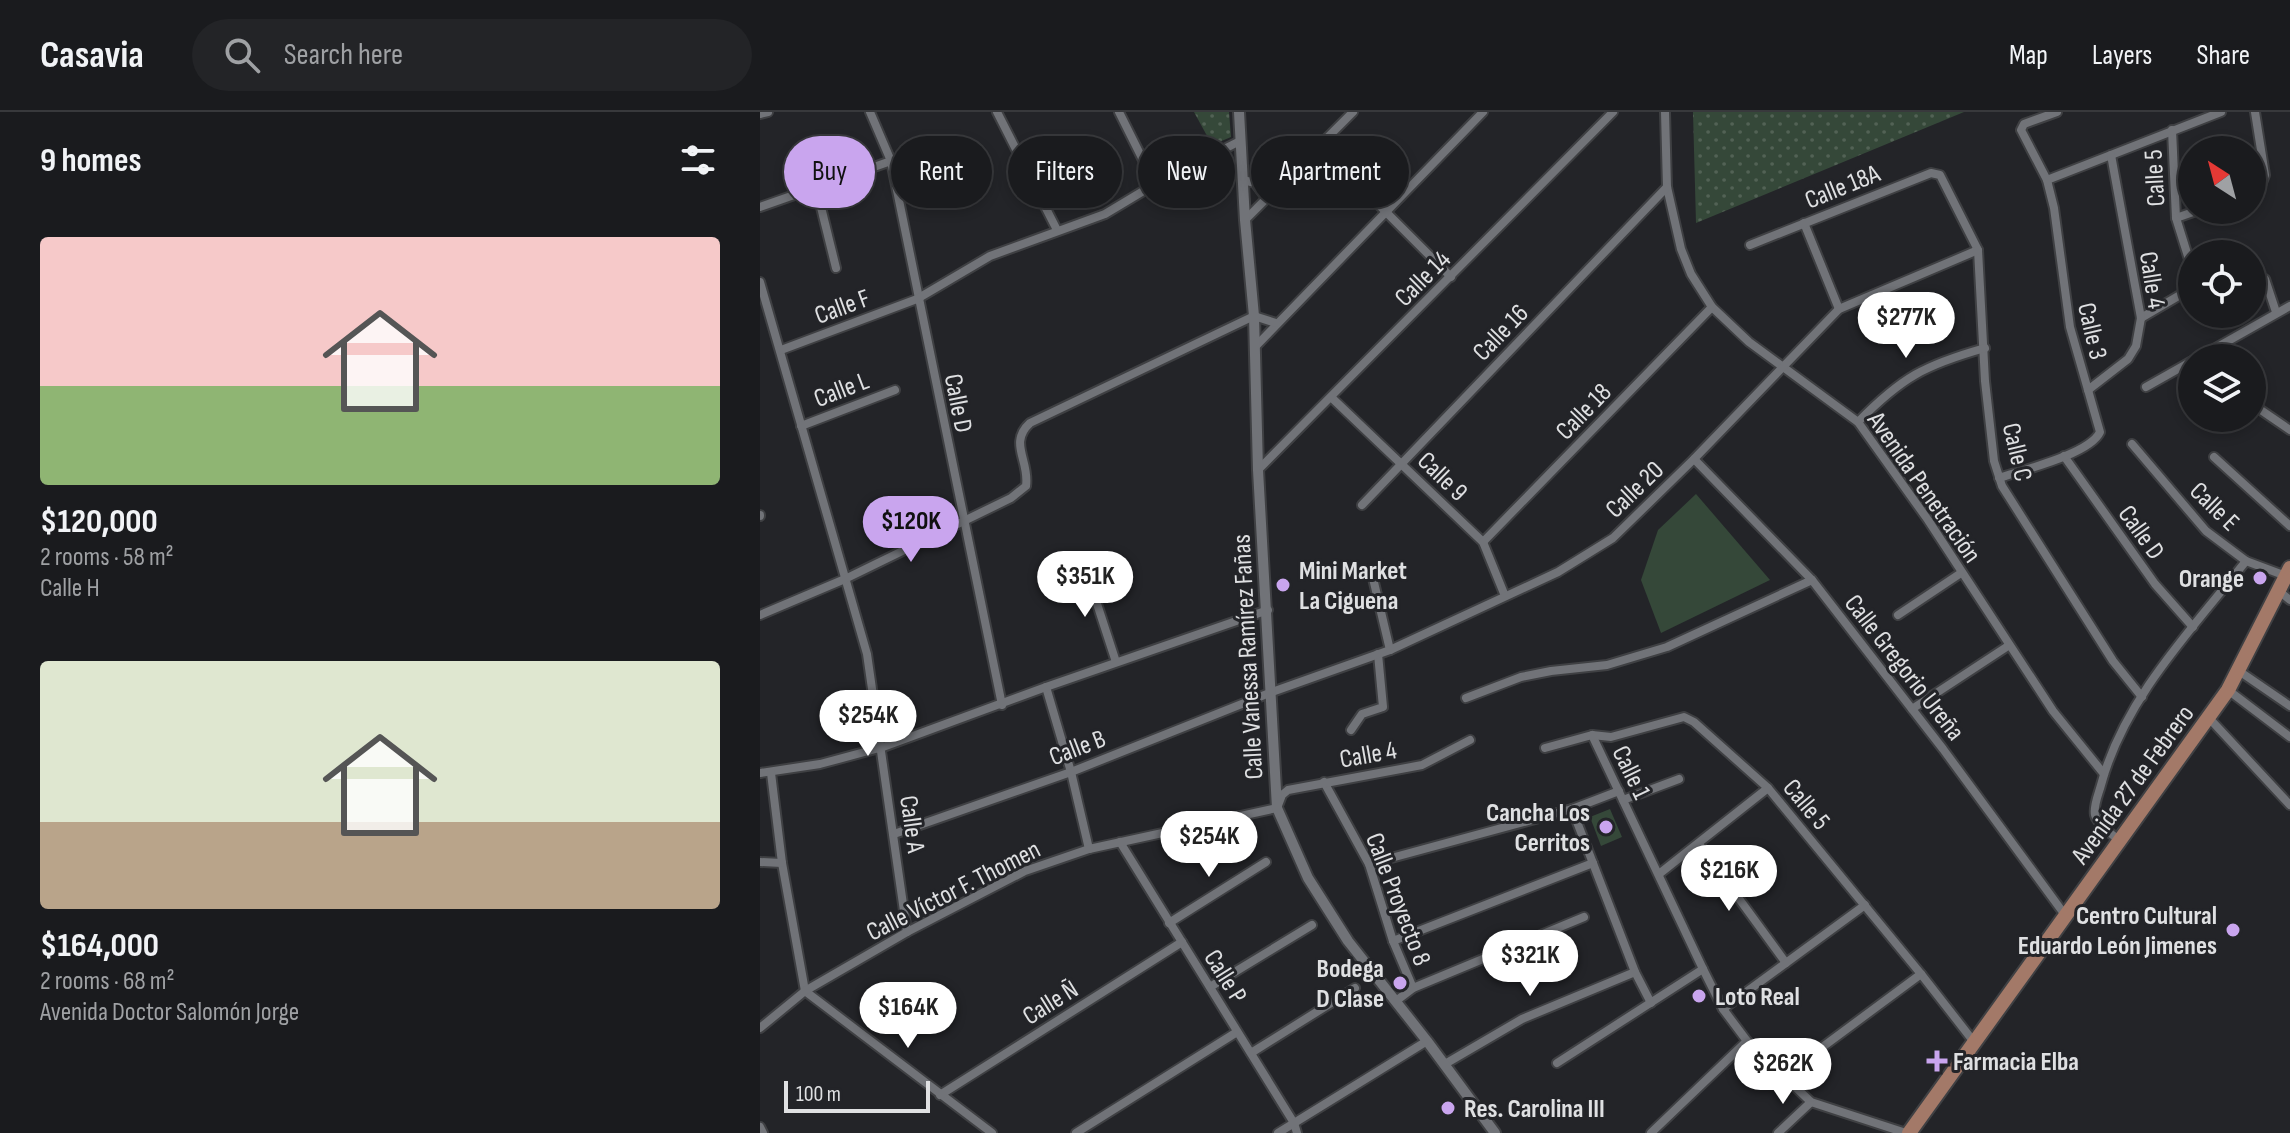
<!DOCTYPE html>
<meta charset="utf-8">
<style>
:root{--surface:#1a1b1e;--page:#232427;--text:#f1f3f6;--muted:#9fa1a4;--line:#38393c;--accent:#c9a5ee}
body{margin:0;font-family:"Sofia Sans Condensed",sans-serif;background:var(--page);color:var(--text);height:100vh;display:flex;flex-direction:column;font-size:30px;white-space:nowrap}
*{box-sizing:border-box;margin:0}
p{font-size:26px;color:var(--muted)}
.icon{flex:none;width:44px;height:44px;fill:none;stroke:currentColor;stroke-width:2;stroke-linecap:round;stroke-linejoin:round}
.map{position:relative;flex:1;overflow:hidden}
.details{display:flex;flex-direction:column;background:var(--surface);width:760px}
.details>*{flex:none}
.guide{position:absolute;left:24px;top:24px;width:760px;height:72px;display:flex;gap:16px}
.needle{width:52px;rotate:324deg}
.fabs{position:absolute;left:1418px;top:24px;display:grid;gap:16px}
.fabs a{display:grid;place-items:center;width:88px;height:88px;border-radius:50%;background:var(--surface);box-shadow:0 4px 12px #0003,0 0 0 2px var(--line);font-size:40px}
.scale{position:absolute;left:24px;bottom:20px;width:146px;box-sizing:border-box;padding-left:8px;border:4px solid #dfe0e2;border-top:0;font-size:22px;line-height:28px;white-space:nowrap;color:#dfe0e2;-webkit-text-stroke:6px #232428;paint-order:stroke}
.price{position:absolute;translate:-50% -68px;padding:0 18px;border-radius:28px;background:#fff;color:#222;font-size:26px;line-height:52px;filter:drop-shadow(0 2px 4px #0008)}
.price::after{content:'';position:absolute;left:50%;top:48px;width:24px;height:18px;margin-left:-12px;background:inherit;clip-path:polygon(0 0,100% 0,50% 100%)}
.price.active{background:var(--accent);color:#111}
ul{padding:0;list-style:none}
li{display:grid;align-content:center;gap:16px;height:424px;padding:0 40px}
li span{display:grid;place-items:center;height:248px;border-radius:8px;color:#555}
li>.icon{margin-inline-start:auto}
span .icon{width:144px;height:144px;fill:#fffc;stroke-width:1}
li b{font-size:34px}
h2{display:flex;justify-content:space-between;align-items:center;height:96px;padding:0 40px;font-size:34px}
.tag{padding:0 28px;border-radius:36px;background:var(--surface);box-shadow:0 4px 12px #0003,0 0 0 2px var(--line);font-size:28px;line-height:72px}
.tag.active{background:var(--accent);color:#111}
header{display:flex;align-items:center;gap:48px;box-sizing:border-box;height:112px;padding:0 40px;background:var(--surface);border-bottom:2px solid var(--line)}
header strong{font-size:38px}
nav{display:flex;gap:44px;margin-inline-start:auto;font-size:28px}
.search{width:560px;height:72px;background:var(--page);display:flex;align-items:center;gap:20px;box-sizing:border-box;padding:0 28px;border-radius:44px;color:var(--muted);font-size:30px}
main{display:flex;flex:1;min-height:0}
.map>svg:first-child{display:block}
.grass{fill:url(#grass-dots)}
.pitch{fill:#354839}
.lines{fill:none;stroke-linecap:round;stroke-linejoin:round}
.minor-casing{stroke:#3f4043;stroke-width:12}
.tertiary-casing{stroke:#3f4043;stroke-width:14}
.primary-casing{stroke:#3f4043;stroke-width:18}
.minor{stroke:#717378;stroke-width:8}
.tertiary{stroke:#717378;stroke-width:10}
.primary{stroke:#a37968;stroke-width:14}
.poi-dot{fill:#c9a5ee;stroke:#232428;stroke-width:3}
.labels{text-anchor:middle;stroke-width:6;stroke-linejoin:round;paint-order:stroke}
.street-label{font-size:26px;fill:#dfe0e2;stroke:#232428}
.poi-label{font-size:26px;font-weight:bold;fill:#dfe0e2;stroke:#232428;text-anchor:start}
</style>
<header>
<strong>Casavia</strong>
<div class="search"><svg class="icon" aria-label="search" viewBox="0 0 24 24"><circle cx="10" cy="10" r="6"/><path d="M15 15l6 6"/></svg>Search here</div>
<nav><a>Map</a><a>Layers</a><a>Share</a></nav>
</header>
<main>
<section class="details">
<h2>9 homes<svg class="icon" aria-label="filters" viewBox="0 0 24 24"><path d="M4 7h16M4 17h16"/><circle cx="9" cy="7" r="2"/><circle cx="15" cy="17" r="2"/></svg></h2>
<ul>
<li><span style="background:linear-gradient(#f6c9c9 60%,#8fb573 0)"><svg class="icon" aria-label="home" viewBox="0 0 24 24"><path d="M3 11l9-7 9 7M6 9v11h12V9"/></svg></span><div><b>$120,000</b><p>2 rooms · 58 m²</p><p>Calle H</p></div></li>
<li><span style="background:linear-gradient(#dfe7d0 65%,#b9a48a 0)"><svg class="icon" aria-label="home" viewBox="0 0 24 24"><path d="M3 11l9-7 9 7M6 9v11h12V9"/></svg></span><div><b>$164,000</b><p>2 rooms · 68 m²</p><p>Avenida Doctor Salomón Jorge</p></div></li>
</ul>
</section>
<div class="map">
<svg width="1530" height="1021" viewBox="0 0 1530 1021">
<defs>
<pattern id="grass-dots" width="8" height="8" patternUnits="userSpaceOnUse" patternTransform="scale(2)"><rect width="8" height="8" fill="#354839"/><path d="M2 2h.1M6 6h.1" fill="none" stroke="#526255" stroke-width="1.8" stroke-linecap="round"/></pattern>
</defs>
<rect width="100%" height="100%" fill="#232428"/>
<g class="grass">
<polygon points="434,0 469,0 471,25 452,33"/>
<polygon points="933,0 1204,0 936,111"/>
</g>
<g class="pitch">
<polygon points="936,382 1010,468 901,521 881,468 898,418"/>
<polygon points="850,697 862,725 841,734 830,705"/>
</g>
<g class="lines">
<g class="minor-casing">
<g id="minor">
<polyline points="110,0 131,49 242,593"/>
<polyline points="237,0 297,118"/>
<polyline points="359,0 395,72"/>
<polyline points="905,0 907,75 921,137 931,162 952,195 989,230 1098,310 1168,408 1293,599 1344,662"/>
<polyline points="0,2 8,0"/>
<polyline points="1412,18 1416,106 1432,157"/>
<polyline points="560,34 691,165"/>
<polyline points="483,68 495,71 507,87"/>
<polyline points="1287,68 1461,0"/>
<polyline points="56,75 76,156"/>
<polyline points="1492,78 1501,73 1505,63 1495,0"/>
<polyline points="0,95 131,49"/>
<polyline points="1416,106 1439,98"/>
<polyline points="485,108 593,0"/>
<polyline points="1044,111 1079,197"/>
<polyline points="990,133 1171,61 1180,63 1218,138 1225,269 1234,349 1242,374 1353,549 1382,585"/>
<polyline points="1505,167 1516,200"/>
<polyline points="0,170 107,542 147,820"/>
<polyline points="1381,206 1432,176"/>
<polyline points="495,235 723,0"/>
<polyline points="21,238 157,187 230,144 345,102 395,72 480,29"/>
<polyline points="1438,246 1530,194"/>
<polyline points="1386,275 1432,249"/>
<polyline points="1328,278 1368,247 1376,234 1381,206 1351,43"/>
<polyline points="572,286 723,430 745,484"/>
<polyline points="1492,292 1530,318"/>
<path d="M 1098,310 C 1142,265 1165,253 1225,236"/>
<polyline points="41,314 135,278"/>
<polyline points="1372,332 1446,419 1486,449 1526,464"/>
<polyline points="1304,344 1395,472 1433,515"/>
<polyline points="1454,345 1530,414"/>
<polyline points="934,347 1052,468 1183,637 1305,803"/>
<polyline points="498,358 853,0"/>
<path d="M 1239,366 C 1263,358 1330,342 1340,320 L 1310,215 L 1294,96 L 1287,68 L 1261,18 L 1264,12 L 1297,0"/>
<polyline points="602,393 907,75"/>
<polyline points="0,404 0,403"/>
<polyline points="723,430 952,195"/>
<polyline points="325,455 356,550"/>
<polyline points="612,462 630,538"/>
<polyline points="1520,480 1530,488"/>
<path d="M 0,503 L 85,467 L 251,386 L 266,374 C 270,349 248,331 270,311 L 494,204 L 516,211"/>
<polyline points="1138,503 1201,461"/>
<polyline points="1479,559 1530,594"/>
<polyline points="286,575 311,660 329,737"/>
<polyline points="1468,578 1530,625"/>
<polyline points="706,586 761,565 791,559 847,553 907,535 1052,468"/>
<polyline points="1152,597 1248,534"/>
<polyline points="1449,606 1530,693"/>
<polyline points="591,618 602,602 623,595 618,542"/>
<polyline points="832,623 943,857 963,897 987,929 1051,990 1146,1021"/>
<polyline points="785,636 832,623 851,625 924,605 934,610 1008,676 1161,862 1214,930"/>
<polyline points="0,661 60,652 123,635 286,575 508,498"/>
<polyline points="11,661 22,751 45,879 232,1021"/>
<polyline points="564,670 609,752 633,829 653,876"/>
<polyline points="863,688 919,667"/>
<polyline points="812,697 875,860 891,891"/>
<polyline points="134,722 311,660 512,580 630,538 798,460 853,426 934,347 1079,197 1218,138"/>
<path d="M 1360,729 C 1353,723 1337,712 1335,703 C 1333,694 1339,681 1341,673 C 1364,587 1432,517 1486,449"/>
<polyline points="360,730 534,1011 537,1021"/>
<polyline points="939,732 1026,851"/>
<polyline points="0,750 22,751"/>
<polyline points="609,752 812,697 859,679"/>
<polyline points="899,762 1008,676"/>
<polyline points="409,811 506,750"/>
<polyline points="633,829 833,751"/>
<polyline points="450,875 552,813"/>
<polyline points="636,889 653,876 824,805"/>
<polyline points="963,897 1105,793"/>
<polyline points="0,916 45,879 147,820 265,759 329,737 517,696 522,683 528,678 662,653 710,628"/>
<polyline points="491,941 595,876"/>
<polyline points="797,951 943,857"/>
<polyline points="685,952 762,907 875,860"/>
<polyline points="1022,965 1161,862"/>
<polyline points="180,983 422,830"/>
<polyline points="0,1015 3,1021"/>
<polyline points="316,1021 477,920"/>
<polyline points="518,1021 667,929"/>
<polyline points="891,1021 987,929"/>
<polyline points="1018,1021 1051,990"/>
</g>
</g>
<g class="tertiary-casing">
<polyline id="tertiary" points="479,0 485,108 494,204 498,358 517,696 548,766 588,829 667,929 735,1021"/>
</g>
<g class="primary-casing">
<polyline id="primary" points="1149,1021 1468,578 1530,456"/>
</g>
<use href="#minor" class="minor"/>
<use href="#tertiary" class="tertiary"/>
<use href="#primary" class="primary"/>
</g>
<g class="poi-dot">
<circle cx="1500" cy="466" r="8"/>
<circle cx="523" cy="473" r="8"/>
<circle cx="846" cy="715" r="8"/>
<circle cx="1473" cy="818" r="8"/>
<circle cx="640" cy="871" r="8"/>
<circle cx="939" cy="884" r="8"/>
<path d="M1173 937h8v8h8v8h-8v8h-8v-8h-8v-8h8z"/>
<circle cx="688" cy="996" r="8"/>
</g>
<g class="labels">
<g class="street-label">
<text transform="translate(1394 66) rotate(-93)" y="9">Calle 5</text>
<text transform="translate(1082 74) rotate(-22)" y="9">Calle 18A</text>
<text transform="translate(662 166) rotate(-45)" y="9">Calle 14</text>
<text transform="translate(1393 168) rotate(81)" y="9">Calle 4</text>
<text transform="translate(82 194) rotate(-20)" y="9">Calle F</text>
<text transform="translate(1333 219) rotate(77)" y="9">Calle 3</text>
<text transform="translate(740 220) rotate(-46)" y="9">Calle 16</text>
<text transform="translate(81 277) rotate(-21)" y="9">Calle L</text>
<text transform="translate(199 291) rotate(79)" y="9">Calle D</text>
<text transform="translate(823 299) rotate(-46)" y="9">Calle 18</text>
<text transform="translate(1258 340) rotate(77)" y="9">Calle C</text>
<text transform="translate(683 364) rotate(44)" y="9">Calle 9</text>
<text transform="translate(1165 375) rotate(55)" y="9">Avenida Penetración</text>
<text transform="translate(874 377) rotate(-44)" y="9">Calle 20</text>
<text transform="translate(1455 394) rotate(44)" y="9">Calle E</text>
<text transform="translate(1382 420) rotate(54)" y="9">Calle D</text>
<text transform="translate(487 545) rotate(-93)" y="9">Calle Vanessa Ramírez Fañas</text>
<text transform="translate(1145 555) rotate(52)" y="9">Calle Gregorio Ureña</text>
<text transform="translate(317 635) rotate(-21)" y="9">Calle B</text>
<text transform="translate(608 642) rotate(-10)" y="9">Calle 4</text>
<text transform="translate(872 660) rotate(64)" y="9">Calle 1</text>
<text transform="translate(1372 672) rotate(-54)" y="9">Avenida 27 de Febrero</text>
<text transform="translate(1047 692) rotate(50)" y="9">Calle 5</text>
<text transform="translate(153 712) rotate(82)" y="9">Calle A</text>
<text transform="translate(193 778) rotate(-27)" y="9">Calle Víctor F. Thomen</text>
<text transform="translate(639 787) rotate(69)" y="9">Calle Proyecto 8</text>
<text transform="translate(466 864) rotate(58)" y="9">Calle P</text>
<text transform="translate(290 890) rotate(-32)" y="9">Calle Ñ</text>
</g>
<g class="poi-label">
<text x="539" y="467">Mini Market<tspan x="539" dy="30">La Ciguena</tspan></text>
<text x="1484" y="475" text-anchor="end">Orange</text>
<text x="830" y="709" text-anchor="end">Cancha Los<tspan x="830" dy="30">Cerritos</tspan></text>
<text x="1457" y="812" text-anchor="end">Centro Cultural<tspan x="1457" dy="30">Eduardo León Jimenes</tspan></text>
<text x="624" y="865" text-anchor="end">Bodega<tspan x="624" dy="30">D Clase</tspan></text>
<text x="955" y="893">Loto Real</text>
<text x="1193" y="958">Farmacia Elba</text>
<text x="704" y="1005">Res. Carolina III</text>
</g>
</g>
</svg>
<div class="fabs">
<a><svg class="needle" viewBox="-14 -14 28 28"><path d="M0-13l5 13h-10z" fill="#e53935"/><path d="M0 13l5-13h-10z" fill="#9fa1a4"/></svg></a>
<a><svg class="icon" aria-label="locate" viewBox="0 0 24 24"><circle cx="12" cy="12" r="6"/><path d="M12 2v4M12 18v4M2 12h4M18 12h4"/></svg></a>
<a><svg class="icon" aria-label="layers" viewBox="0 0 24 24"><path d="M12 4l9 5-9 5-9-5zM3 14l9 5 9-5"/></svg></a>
</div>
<div class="scale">100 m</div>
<b class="price" style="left:1146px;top:248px">$277K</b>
<b class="price active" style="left:151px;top:452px">$120K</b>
<b class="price" style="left:325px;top:507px">$351K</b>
<b class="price" style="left:108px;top:646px">$254K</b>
<b class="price" style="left:449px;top:767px">$254K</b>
<b class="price" style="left:969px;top:801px">$216K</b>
<b class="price" style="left:770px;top:886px">$321K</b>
<b class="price" style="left:148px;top:938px">$164K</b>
<b class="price" style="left:1023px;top:994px">$262K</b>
<div class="guide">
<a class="tag active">Buy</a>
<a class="tag">Rent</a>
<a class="tag">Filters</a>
<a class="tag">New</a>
<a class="tag">Apartment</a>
</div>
</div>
</main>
